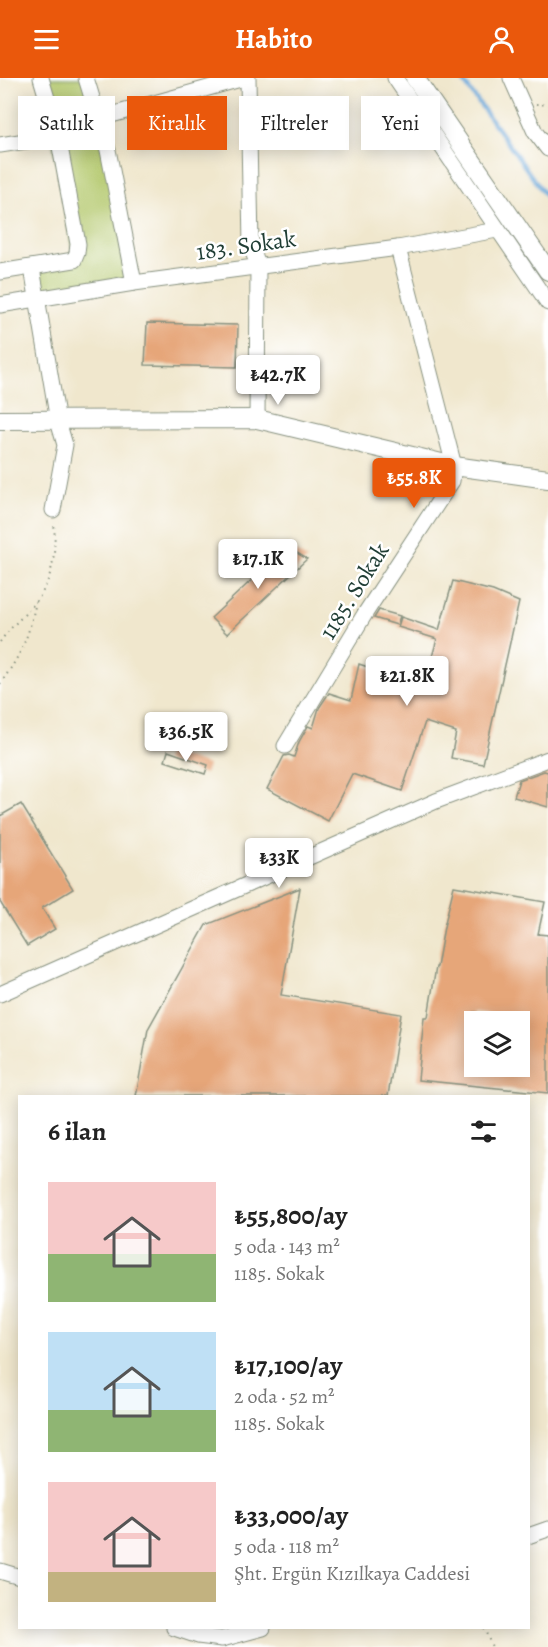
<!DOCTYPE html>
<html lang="tr">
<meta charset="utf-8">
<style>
:root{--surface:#fff;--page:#f2f2f2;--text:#222;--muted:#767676;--accent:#ea580c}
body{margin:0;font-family:Alegreya,serif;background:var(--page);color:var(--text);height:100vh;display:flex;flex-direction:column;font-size:22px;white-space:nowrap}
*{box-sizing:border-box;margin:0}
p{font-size:20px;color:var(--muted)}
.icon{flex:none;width:33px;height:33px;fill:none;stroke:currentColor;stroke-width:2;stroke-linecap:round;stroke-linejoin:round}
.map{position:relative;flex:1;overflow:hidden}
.details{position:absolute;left:18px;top:1017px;width:512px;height:534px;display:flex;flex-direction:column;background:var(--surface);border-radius:0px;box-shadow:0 3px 15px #0003}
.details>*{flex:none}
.hud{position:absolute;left:18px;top:18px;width:513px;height:54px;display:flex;gap:12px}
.tools{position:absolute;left:464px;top:933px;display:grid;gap:12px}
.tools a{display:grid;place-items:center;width:66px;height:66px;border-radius:0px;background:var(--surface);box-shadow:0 3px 15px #0003;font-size:30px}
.price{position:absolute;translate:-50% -51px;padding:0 14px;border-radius:6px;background:#fff;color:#222;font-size:20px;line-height:39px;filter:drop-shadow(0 2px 3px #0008)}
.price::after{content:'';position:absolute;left:50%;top:36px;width:18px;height:14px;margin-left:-9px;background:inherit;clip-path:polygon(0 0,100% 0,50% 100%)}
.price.current{background:var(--accent);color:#fff}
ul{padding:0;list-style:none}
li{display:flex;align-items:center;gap:18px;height:150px;padding:0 30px}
li span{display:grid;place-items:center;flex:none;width:168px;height:120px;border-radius:0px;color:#555}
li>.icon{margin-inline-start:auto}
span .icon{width:72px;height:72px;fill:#fffc;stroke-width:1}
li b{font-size:26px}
h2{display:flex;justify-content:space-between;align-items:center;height:72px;padding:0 30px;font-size:26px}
.pill{padding:0 21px;border-radius:0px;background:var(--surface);box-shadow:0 3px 15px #0003;font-size:21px;line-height:54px}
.pill.current{background:var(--accent);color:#fff}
header{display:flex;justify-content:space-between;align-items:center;height:78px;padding:0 30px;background:var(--accent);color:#fff;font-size:27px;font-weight:700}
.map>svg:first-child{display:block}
.green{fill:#b3c86c;stroke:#698250;stroke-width:1.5}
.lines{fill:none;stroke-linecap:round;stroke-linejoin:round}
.stream{stroke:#64a4d7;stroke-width:4}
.building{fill:#e6a679;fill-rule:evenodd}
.minor-casing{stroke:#889280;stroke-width:17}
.tertiary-casing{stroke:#889280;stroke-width:20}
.path{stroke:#889280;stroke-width:2;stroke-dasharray:1.5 4.5;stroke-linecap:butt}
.minor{stroke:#fff;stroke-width:15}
.tertiary{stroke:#fff;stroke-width:18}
.labels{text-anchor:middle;stroke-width:5;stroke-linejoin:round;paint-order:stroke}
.street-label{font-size:24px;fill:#1f3d34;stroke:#fff}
</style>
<header><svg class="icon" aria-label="menu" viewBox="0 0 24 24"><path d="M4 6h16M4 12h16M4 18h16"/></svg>Habito<svg class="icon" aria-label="person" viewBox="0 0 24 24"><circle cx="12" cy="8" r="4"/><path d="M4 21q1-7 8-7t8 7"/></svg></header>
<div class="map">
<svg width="548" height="1569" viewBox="0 0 548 1569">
<rect width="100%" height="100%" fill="#fff"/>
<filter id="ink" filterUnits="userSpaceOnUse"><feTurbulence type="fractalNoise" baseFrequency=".0167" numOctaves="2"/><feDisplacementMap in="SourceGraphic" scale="12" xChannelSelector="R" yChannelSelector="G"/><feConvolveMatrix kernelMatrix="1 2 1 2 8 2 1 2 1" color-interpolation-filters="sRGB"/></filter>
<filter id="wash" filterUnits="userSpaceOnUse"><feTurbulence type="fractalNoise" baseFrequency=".008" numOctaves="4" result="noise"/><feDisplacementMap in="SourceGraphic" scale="24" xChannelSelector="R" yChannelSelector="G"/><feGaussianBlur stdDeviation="1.35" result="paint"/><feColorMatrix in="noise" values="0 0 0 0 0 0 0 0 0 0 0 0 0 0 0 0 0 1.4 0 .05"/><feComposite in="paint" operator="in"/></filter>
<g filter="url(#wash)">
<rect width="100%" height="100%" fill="#f0e7cd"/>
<polygon class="green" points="41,0 86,0 134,205 37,222 32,190 74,182"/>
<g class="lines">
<polyline class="stream" points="461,0 548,121"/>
</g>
<g id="blocks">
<g class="building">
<polygon points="147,245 238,247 237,289 145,287"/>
<polygon points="287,469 307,481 227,556 211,540"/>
<polygon points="453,503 493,513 519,524 483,686 451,680 456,654 425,644 402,713 352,696 328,743 267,711 284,678 289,677 294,679 299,664 308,648 313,650 319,630 329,615 351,622 359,586 424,608 437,561 398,549 401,539 439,552"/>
<polygon points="379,532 400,538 397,547 374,540"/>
<polygon points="168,673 208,687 205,696 165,683"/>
<polygon points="544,693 548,694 548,729 514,719 519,702"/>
<polygon points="21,726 73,811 42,830 55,851 27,868 0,824 0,738"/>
<path d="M 454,808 L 545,824 L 538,856 L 548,857 L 548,1015 L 418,1002 L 424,939 L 428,939 L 436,889 L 437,889 L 444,849 ZM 474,934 L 519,941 L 519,988 L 474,988 Z"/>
<polygon points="300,810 281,917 401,936 388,1018 136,1018 148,951 206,847"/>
</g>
</g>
</g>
<g filter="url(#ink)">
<use href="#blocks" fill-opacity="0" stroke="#889280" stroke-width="1.5"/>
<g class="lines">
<g class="minor-casing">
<g id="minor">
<polyline points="86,0 108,72 134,205"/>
<polyline points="248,0 251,169 258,187 257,341"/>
<polyline points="395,0 548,225"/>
<polyline points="511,0 535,54 548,71"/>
<polyline points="0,67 58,58 97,41 244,0"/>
<polyline points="32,190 58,343 65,367 53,432"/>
<polyline points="0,194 74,182 77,175 78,166 58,58 41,0"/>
<polyline points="0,227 134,205 398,170 497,152"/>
<polyline points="285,668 366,534 452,403 454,388 398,170"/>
<polyline points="0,916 436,723 548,681"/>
<polyline points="528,1458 548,1451"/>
<polyline points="0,1493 20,1499"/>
<polyline points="174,1550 198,1558 222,1561 263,1550"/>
</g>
</g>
<g class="tertiary-casing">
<g id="tertiary">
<polyline points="415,0 548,193"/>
<polyline points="0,342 257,341 454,388 548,401"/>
</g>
</g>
<g class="path">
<polyline points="536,26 548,27"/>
<path d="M 0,564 C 10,549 24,538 35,525 C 54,501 56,472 54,444"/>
<path d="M 0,606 C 21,577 29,559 36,523"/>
<polyline points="484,1550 492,1569"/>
</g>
<use href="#minor" class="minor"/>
<use href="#tertiary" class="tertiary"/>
</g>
</g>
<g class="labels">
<g class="street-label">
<text transform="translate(246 167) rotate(-8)" y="8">183. Sokak</text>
<text transform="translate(354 513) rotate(-58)" y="8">1185. Sokak</text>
</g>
</g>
</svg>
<div class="tools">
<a><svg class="icon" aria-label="layers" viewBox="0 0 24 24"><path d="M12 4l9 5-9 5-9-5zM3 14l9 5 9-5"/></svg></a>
</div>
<b class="price" style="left:278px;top:328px">₺42.7K</b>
<b class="price current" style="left:414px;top:431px">₺55.8K</b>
<b class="price" style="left:258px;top:512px">₺17.1K</b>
<b class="price" style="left:407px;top:629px">₺21.8K</b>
<b class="price" style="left:186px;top:685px">₺36.5K</b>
<b class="price" style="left:279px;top:811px">₺33K</b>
<div class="hud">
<a class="pill">Satılık</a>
<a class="pill current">Kiralık</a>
<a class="pill">Filtreler</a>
<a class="pill">Yeni</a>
</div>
<section class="details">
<h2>6 ilan<svg class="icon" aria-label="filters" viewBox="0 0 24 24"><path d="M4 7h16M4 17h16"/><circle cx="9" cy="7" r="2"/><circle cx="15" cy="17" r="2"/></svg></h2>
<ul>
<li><span style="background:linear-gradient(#f6c9c9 60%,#8fb573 0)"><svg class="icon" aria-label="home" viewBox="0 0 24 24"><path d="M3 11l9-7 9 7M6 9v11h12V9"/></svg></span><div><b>₺55,800/ay</b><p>5 oda · 143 m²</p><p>1185. Sokak</p></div></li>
<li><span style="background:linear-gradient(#bfe0f5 65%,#8fb573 0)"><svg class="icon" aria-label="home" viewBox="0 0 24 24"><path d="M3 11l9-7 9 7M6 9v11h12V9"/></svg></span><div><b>₺17,100/ay</b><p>2 oda · 52 m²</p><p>1185. Sokak</p></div></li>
<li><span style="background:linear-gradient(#f6c9c9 75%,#c2b280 0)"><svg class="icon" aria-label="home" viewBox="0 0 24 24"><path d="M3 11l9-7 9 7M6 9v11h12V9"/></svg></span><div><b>₺33,000/ay</b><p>5 oda · 118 m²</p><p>Şht. Ergün Kızılkaya Caddesi</p></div></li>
</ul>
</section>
</div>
